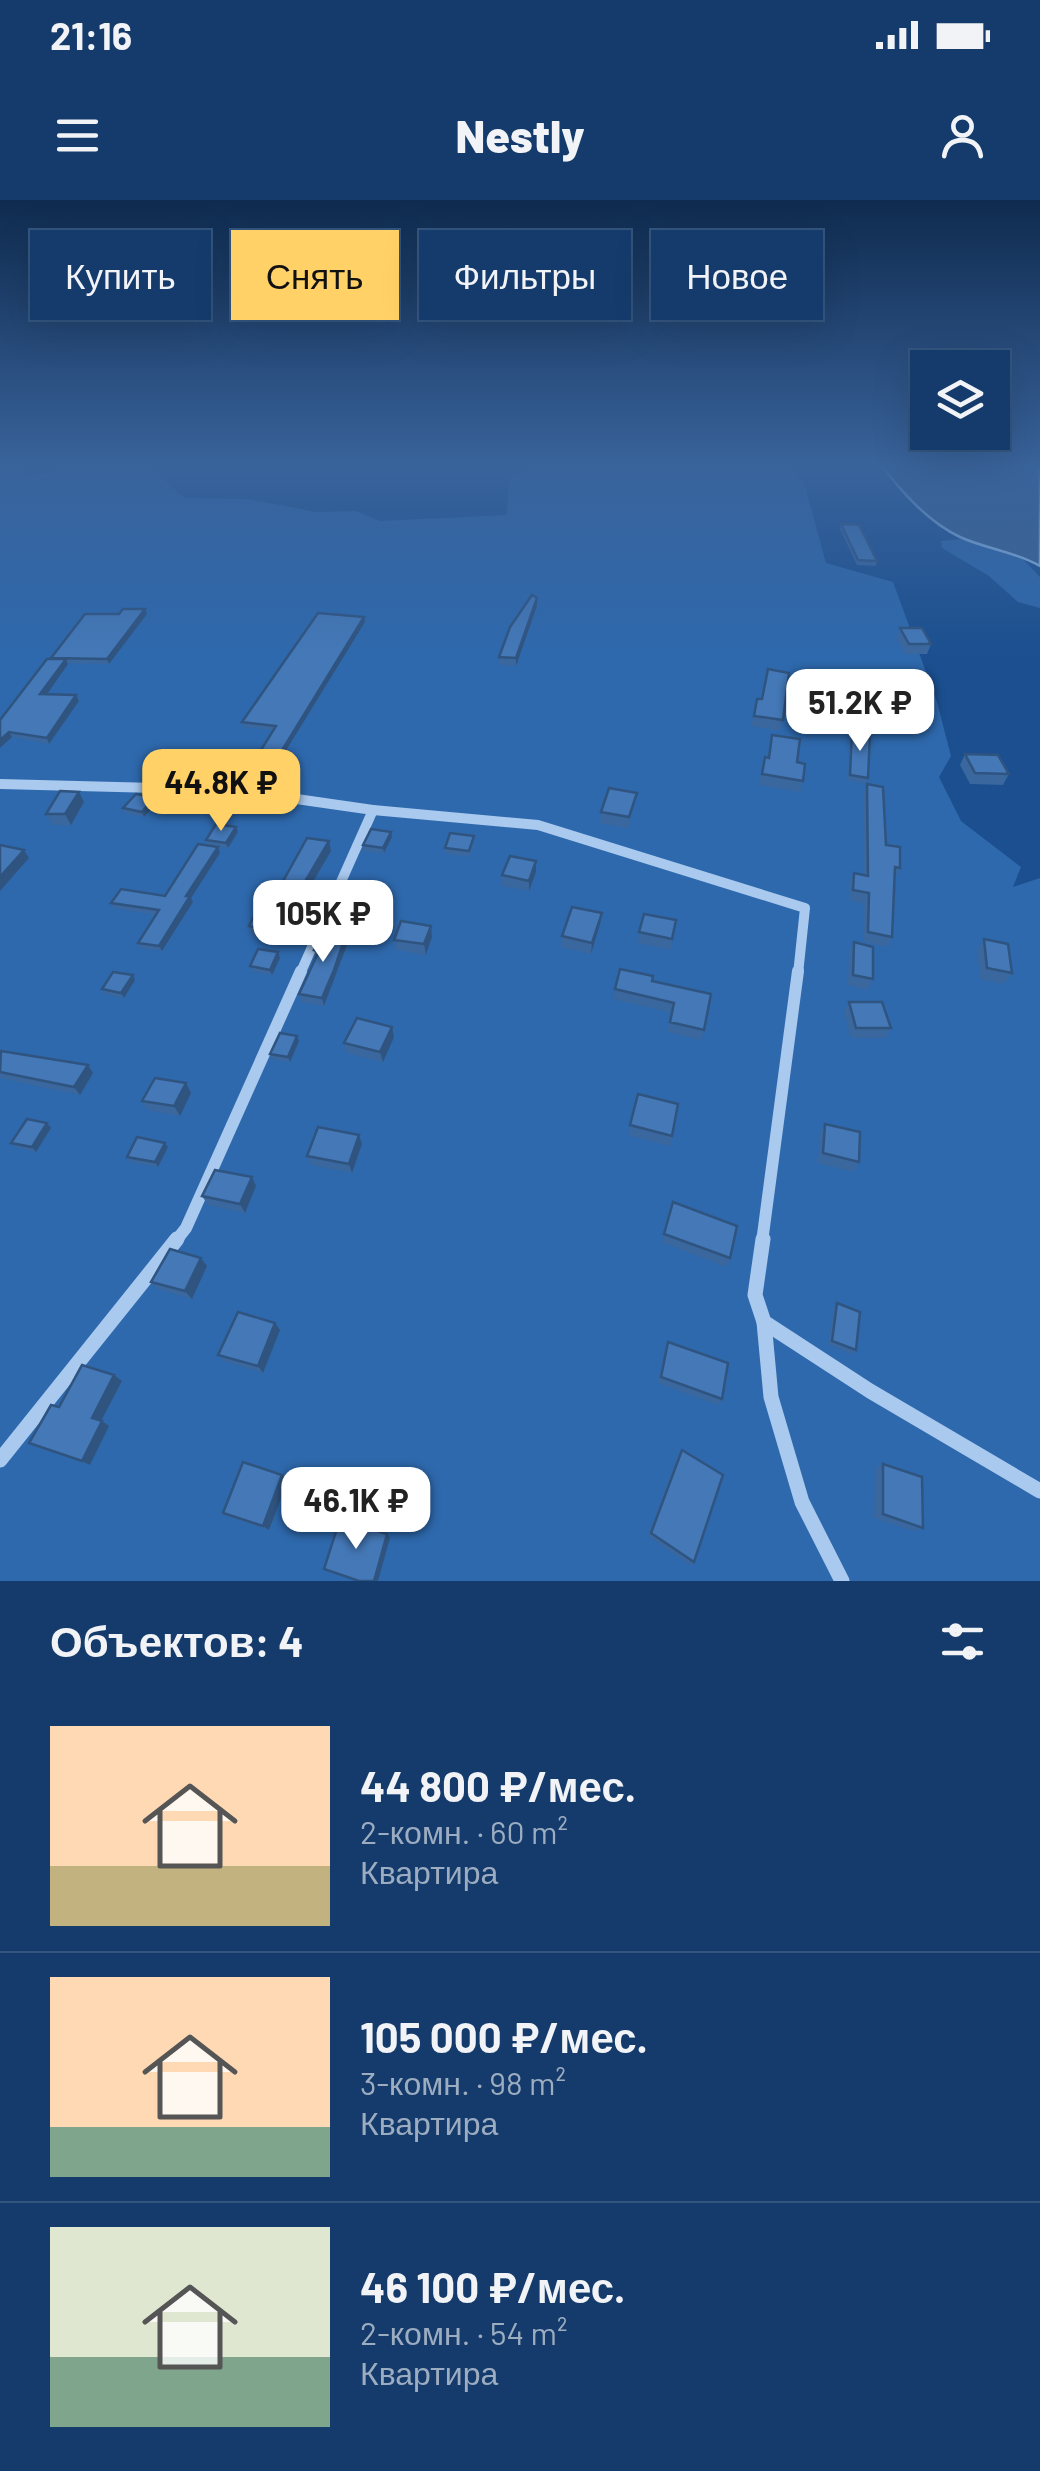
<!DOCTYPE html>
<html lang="ru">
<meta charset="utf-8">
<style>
:root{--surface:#143b6b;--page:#214673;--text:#f1f3f6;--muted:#9dadc1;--line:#33557e;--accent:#ffd166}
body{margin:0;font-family:Barlow,sans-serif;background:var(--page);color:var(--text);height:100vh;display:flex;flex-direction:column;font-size:38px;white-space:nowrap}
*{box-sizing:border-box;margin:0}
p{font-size:32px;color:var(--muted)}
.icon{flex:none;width:55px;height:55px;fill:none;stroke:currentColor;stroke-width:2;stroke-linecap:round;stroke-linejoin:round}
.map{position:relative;height:1381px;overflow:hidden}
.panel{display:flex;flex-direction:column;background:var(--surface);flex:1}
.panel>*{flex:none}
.banner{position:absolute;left:30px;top:30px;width:980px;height:90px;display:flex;gap:20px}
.controls{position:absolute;left:910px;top:150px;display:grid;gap:20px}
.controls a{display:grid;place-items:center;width:100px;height:100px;border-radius:0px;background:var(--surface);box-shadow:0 10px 40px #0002,0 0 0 2px var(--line);font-size:50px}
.price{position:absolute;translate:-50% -85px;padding:0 22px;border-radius:20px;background:#fff;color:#222;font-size:32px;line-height:65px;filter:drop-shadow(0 2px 5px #0008)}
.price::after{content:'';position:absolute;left:50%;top:60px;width:30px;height:22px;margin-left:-15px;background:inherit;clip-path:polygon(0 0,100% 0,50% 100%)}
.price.current{background:var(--accent);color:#111}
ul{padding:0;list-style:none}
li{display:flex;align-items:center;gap:30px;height:250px;padding:0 50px}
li+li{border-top:2px solid var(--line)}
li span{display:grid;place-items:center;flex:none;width:280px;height:200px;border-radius:0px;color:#555}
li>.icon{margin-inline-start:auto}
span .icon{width:120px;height:120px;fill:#fffc;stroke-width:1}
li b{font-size:42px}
h2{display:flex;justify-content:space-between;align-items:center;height:120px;padding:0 50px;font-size:42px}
.pill{padding:0 35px;border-radius:0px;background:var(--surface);box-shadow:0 10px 40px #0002,0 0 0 2px var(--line);font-size:35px;line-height:90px}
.pill.current{background:var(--accent);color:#111}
.status{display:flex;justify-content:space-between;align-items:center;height:70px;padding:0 50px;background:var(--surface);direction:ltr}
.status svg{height:28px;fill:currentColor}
header{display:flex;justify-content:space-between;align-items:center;height:130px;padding:0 50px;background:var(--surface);font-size:45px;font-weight:800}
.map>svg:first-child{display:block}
.green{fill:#2e69ad}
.water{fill:#3c6290;stroke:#9cc4f0;stroke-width:2.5}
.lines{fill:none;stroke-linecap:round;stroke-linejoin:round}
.minor-far2{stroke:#a9c9ee;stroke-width:10}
.minor-far1{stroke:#a9c9ee;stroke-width:12}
.minor{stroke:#a9c9ee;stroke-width:15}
.wall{fill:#3a679d}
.shaded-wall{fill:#305480}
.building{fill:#4478b7;stroke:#305480;stroke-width:2.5}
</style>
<div class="status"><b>21:16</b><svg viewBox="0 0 49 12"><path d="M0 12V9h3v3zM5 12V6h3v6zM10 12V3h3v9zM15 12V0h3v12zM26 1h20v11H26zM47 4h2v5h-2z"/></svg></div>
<header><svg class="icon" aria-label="menu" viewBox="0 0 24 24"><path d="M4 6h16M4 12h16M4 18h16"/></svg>Nestly<svg class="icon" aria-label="person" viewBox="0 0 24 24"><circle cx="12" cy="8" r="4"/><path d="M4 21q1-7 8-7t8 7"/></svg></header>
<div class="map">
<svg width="1040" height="1381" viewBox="0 0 1040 1381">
<rect width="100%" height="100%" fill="#1b4f8f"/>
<g class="green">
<path d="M 96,264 L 152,270 L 185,298 L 249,299 L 316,312 L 356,311 L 380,321 L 507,315 L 509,279 C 557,252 614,273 667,269 L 670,264 L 784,264 L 804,283 L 826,363 L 893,382 L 937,502 L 951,556 L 939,577 L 961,621 L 1021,667 L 1013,687 L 1040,678 L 1040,1381 L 0,1381 L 0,267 L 14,267 L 25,277 Z"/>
<polygon points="964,339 1018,354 1040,377 1040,408 1018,402 989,376 942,348 941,341"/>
</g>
<path class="water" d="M 880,264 L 1040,264 L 1040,366 C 1014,351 986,349 960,337 C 928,322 902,292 880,264 Z"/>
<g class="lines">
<g class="minor-far2">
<polyline points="0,584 234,590 373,610 300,774"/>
<polyline points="373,610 538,625 805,708 798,774"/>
</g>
<g class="minor-far1">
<polyline points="175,1042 186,1028 301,771"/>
<polyline points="762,1042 798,771"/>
</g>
<g class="minor">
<polyline points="763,1039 755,1095 764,1122 870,1191 1040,1291"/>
<polyline points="764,1122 771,1197 802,1302 842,1381"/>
<polyline points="0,1260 177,1039"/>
</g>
</g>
<g class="wall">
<polygon points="841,324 877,361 876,366 857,365 840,329"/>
<polygon points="537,398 537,406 516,466 499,465 499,457"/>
<polygon points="147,414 109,464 68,463 46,495 76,495 79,501 49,544 12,537 0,548 52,459"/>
<polygon points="365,422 282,557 262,555 261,550 273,530 243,527 242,522"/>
<polygon points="900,428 931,444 927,454 905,454 897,438"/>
<polygon points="757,499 783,520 780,531 751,526"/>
<polygon points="852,531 868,578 866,583 848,580 850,536"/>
<polygon points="772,535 797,562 803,581 800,592 759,585 762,568 765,557 768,557"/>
<polygon points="965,554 1009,574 1003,585 970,584 960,565"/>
<polygon points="867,584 886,645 900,668 895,678 892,737 887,747 863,742 864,704 849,700 849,683 854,673 864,675 863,594"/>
<polygon points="84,602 71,625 52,625 46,614"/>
<polygon points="157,603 144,617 125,613 123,608"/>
<polygon points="635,604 628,628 600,623 601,612"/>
<polygon points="236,627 238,632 228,648 208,645 206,640"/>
<polygon points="391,632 392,637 384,653 364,651 363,645"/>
<polygon points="329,641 331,651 279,740 252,736 249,726 267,710"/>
<polygon points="474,641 469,657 445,653 445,648"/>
<polygon points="220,653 191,698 193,702 162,751 140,748 138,743 156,715 114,708 111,703 165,696"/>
<polygon points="536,672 529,691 502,686 502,675"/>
<polygon points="602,713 600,724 591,754 561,747 562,736"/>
<polygon points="676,720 670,750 638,743 639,732"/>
<polygon points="432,737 426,755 396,750 394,740"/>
<polygon points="984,739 1012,773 1004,784 980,779 977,750"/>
<polygon points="854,742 873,779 867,790 848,785 849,753"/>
<polygon points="347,745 324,806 302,802 299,794 316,757 314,750"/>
<polygon points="278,752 280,758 272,775 252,771 250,766"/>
<polygon points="135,780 124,798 105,794 102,789"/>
<polygon points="652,781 704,830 701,840 667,832 672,813 613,799 615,789"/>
<polygon points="849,802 891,828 885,838 851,838 844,812"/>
<polygon points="392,827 394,837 383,862 347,853 344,843"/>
<polygon points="297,836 299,841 290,862 272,859 270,854"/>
<polygon points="0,852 88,865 93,873 80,895 0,878"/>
<polygon points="191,893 180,916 148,910 142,901"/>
<polygon points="638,894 672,936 670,946 628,935"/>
<polygon points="47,923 51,928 36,952 16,947 11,943"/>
<polygon points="825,924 859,962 853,972 818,963 820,933"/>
<polygon points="359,935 362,944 352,973 311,965 307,956"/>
<polygon points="168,947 158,967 130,962 127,957"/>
<polygon points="256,986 245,1013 208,1005 202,996"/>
<polygon points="673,1002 730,1058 726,1067 662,1042"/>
<polygon points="207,1066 192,1099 158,1089 151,1082"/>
<polygon points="837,1103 856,1150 852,1154 828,1144 834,1106"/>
<polygon points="275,1123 280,1130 263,1173 224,1161 218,1155"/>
<polygon points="668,1142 722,1199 718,1205 658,1183 665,1149"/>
<polygon points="122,1181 101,1220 109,1226 90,1265 29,1243 59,1207"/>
<polygon points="682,1250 694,1362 690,1365 648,1336 678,1255"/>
<polygon points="883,1264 923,1328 914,1331 874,1318 875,1269"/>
<polygon points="282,1275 288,1280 269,1330 229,1317 223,1313"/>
</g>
<g class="shaded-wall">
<polygon points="537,398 537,406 516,466 516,458"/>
<polygon points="145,409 147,414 109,464 107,459"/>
<polygon points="364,417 365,422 282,557 281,552"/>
<polygon points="66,459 68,464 43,500 40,494"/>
<polygon points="76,495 79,501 49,544 47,538"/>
<polygon points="9,532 12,537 0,548 0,540"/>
<polygon points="79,592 84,602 71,625 65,614"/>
<polygon points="154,597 157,603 144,617 142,612"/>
<polygon points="236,627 238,632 228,648 226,643"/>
<polygon points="391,632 392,637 384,653 383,648"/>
<polygon points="329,641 331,651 279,740 276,731"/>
<polygon points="218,647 220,653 191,698 193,702 162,751 159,746 186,696"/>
<polygon points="24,650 29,658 0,691 0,677"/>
<polygon points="536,661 536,672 529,691 529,681"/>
<polygon points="602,713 600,724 591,754 592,743"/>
<polygon points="431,726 432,737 426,755 424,744"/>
<polygon points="345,737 347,745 324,806 322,798"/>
<polygon points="278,752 280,758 272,775 270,770"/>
<polygon points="133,775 135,780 124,798 121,793"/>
<polygon points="392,827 394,837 383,862 380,852"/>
<polygon points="297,836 299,841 290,862 288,857"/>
<polygon points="88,865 93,873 80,895 74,887"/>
<polygon points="186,883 191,893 180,916 174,906"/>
<polygon points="47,923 51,928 36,952 32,947"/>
<polygon points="359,935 362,944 352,973 349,964"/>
<polygon points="165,943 168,947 158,967 155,962"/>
<polygon points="252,977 256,986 245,1013 240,1004"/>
<polygon points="201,1058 207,1066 192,1099 185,1091"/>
<polygon points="275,1123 280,1130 263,1173 258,1166"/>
<polygon points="114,1175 122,1181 100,1223 92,1218"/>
<polygon points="102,1221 109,1226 90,1265 82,1261"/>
<polygon points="282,1275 288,1280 269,1330 263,1326"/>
<polygon points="387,1334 390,1338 378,1381 374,1381"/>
</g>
<g class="building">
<polygon points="841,324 859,325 877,361 858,360"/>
<polygon points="532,395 537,398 516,458 499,457 510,427"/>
<polygon points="123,409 145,409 107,459 51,458 85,414 119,414"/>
<polygon points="318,413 364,417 281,552 261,550 276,526 242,522"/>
<polygon points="900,428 922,428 931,444 909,444"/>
<polygon points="47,459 66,459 40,494 76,495 47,538 9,532 0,540 0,520"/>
<polygon points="768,469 789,473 783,520 754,516 757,499 762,499"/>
<polygon points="852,531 870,534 868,578 850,575"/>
<polygon points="772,535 800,539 797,562 805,564 803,581 762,574 765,557 769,558"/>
<polygon points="965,554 998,555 1009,574 975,573"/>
<polygon points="867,584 883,587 886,645 900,647 900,668 895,667 892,737 868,732 869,693 853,690 854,673 868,676"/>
<polygon points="609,588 637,593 629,617 601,612"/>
<polygon points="60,591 79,592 65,614 46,614"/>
<polygon points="136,594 154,597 142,612 123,608"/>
<polygon points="216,624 236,627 226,643 206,640"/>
<polygon points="371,629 391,632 383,648 363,645"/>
<polygon points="450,633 474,636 469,651 445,648"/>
<polygon points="307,638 329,641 276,731 249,726 258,708 267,710"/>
<polygon points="198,644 218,647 186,696 190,696 159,746 138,743 159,710 111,703 121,689 165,696"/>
<polygon points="0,645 24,650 0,677"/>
<polygon points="510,656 536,661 529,681 502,675"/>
<polygon points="572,707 602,713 592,743 562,736"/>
<polygon points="644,714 676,720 672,739 639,732"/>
<polygon points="401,721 431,726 424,744 394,740"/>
<polygon points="322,733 345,737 334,770 322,798 299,794 319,751 314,750"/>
<polygon points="984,739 1008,744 1012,773 987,768"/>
<polygon points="854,742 873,747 873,779 853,775"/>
<polygon points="258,749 278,752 270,770 250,766"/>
<polygon points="620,769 653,776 652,781 711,794 704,830 670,822 674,803 615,789"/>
<polygon points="113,772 133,775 121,793 102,789"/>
<polygon points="849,802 882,802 891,828 856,828"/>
<polygon points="357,818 392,827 380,852 344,843"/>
<polygon points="280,833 297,836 288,857 270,854"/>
<polygon points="1,851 88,865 74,887 0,872"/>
<polygon points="155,878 186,883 174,906 142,901"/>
<polygon points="638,894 678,904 672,936 630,925"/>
<polygon points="27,919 47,923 32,947 11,943"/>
<polygon points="825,924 860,932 859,962 823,953"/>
<polygon points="318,927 359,935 349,964 307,956"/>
<polygon points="137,937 165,943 155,962 127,957"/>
<polygon points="215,970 252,977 240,1004 202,996"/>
<polygon points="673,1002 737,1026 730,1058 664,1034"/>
<polygon points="170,1049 201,1058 185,1091 151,1082"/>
<polygon points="837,1103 860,1112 856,1150 832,1141"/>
<polygon points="238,1112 275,1123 258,1166 218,1155"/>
<polygon points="668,1142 728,1163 722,1199 661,1177"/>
<polygon points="82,1165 114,1175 92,1218 102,1221 82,1261 29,1243 51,1205 59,1207"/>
<polygon points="682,1250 723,1275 694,1362 651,1333"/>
<polygon points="243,1262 282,1275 263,1326 223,1313"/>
<polygon points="883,1264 922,1277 923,1328 883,1314"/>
<polygon points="340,1319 387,1334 374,1381 359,1381 324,1369"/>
</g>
<linearGradient id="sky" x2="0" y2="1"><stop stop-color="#0f2b4f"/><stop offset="0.58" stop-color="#39639b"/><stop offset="1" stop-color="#39639b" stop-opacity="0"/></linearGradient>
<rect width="1040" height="457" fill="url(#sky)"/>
</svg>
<div class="controls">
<a><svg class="icon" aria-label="layers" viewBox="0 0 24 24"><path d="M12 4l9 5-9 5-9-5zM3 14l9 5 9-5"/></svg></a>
</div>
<b class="price" style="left:860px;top:554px">51.2K ₽</b>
<b class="price current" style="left:221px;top:634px">44.8K ₽</b>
<b class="price" style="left:323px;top:765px">105K ₽</b>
<b class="price" style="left:356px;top:1352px">46.1K ₽</b>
<div class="banner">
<a class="pill">Купить</a>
<a class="pill current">Снять</a>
<a class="pill">Фильтры</a>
<a class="pill">Новое</a>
</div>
</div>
<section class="panel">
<h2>Объектов: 4<svg class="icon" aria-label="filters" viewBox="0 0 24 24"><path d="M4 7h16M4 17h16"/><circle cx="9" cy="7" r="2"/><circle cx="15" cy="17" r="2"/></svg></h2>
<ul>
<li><span style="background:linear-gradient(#ffd9b3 70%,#c2b280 0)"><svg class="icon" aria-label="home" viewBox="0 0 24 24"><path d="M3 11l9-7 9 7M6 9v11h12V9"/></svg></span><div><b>44 800 ₽/мес.</b><p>2-комн. · 60 m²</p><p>Квартира</p></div></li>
<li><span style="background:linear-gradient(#ffd9b3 75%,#7fa58c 0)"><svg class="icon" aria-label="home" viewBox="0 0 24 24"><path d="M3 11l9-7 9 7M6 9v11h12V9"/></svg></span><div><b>105 000 ₽/мес.</b><p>3-комн. · 98 m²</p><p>Квартира</p></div></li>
<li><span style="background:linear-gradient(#dfe7d0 65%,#7fa58c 0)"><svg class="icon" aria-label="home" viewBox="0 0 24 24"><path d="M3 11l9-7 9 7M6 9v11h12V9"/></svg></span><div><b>46 100 ₽/мес.</b><p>2-комн. · 54 m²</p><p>Квартира</p></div></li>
</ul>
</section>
